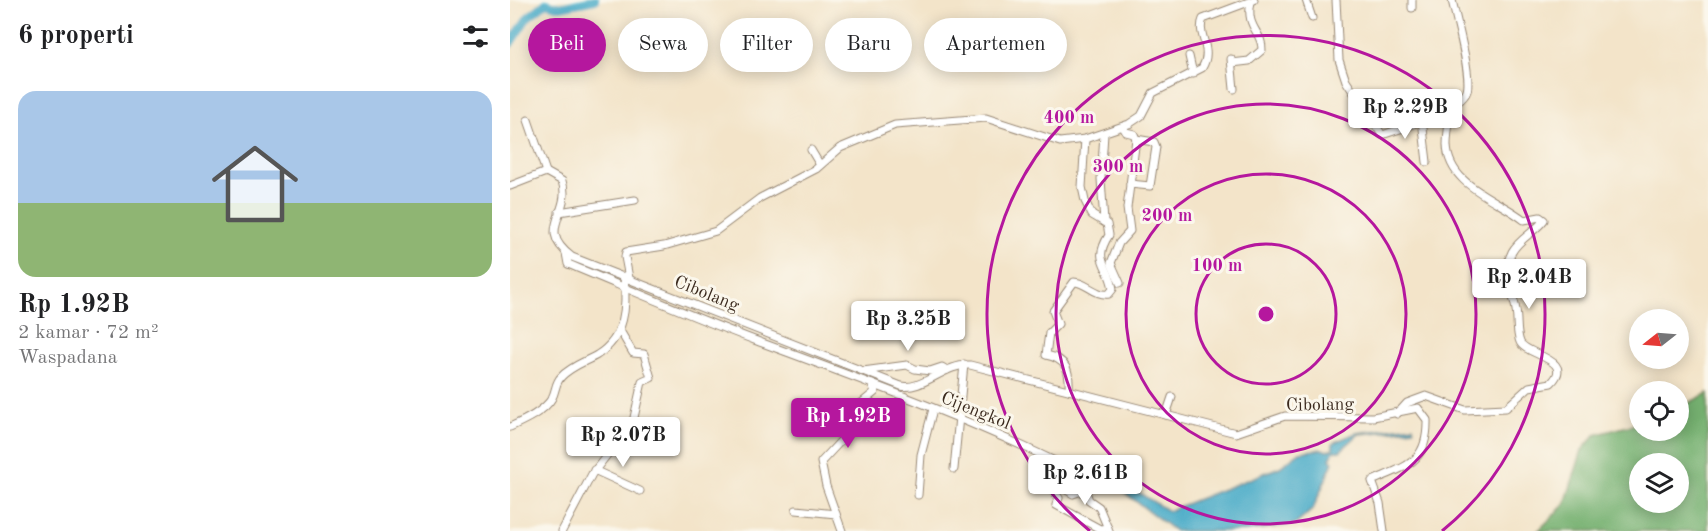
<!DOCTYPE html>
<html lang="id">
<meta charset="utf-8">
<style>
:root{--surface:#fff;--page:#f6f6f6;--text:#202124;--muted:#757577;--accent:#b5179e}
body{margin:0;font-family:"Old Standard TT",serif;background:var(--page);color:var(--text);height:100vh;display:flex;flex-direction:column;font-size:22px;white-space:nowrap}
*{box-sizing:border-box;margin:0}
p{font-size:20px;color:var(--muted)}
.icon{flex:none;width:33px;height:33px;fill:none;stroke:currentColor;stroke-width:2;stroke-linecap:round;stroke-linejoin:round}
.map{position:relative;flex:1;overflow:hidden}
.sheet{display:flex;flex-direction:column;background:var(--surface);width:510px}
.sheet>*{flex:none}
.top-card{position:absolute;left:18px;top:18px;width:570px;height:54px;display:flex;gap:12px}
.needle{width:39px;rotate:253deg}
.fabs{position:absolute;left:1119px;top:309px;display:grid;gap:12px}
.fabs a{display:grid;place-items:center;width:60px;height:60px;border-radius:50%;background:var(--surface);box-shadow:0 3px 15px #0003;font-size:30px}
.price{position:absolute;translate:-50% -51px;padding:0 14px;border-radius:6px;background:#fff;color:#222;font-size:20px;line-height:39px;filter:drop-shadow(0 2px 3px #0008)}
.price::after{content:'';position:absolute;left:50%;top:36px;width:18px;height:14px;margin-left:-9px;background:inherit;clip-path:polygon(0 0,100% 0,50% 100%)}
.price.active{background:var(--accent);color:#fff}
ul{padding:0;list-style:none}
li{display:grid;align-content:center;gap:12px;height:318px;padding:0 18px}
li span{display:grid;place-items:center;height:186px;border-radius:18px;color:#555}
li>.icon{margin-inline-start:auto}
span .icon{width:108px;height:108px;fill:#fffc;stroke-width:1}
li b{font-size:26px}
h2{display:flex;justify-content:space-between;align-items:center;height:72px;padding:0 18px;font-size:26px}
.pill{padding:0 21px;border-radius:27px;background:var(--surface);box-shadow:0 3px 15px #0003;font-size:21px;line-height:54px}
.pill.active{background:var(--accent);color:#fff}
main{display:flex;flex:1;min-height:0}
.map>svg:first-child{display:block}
.forest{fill:#74b06f;stroke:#586d46;stroke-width:1.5;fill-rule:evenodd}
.water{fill:#49abc8;stroke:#426a73;stroke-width:1.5}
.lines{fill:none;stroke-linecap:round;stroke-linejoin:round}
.river{stroke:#49abc8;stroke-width:8}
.minor-casing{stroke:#978774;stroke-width:9}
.minor{stroke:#fff;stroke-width:7}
.ring{fill:none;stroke:#b5179e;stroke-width:3}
.labels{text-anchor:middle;stroke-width:6;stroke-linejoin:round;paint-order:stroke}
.street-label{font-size:18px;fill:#3b2a1e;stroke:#fbf7ec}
.centre{fill:#b5179e;stroke:#fbf7ec;stroke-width:3}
.ring-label{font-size:18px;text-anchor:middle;font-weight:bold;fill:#b5179e;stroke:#fbf7ec;stroke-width:6;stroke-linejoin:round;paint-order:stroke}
</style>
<main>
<section class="sheet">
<h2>6 properti<svg class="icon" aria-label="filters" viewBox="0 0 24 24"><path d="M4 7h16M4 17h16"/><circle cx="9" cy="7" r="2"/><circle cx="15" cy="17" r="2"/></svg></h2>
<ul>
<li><span style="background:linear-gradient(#a9c7e8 60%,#8fb573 0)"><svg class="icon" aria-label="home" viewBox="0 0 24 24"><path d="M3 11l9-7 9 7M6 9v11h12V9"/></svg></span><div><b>Rp 1.92B</b><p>2 kamar · 72 m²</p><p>Waspadana</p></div></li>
</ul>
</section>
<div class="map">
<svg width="1198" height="531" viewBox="0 0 1198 531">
<rect width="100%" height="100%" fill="#fbf7ec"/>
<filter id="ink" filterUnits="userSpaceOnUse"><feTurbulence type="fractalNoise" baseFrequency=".0167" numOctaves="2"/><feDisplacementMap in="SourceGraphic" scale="12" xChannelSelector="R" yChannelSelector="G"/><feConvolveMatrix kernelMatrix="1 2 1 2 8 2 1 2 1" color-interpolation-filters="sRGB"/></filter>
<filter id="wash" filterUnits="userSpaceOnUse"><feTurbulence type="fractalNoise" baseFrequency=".008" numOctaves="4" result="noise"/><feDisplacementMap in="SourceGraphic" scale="24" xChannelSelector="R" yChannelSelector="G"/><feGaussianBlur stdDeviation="1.35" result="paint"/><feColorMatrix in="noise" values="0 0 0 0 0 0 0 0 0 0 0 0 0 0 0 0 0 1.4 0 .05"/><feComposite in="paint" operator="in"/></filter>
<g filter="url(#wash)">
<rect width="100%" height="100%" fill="#f3e4c9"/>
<path class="forest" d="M 1198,393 L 1198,531 L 1028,531 L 1055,504 L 1072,450 L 1085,435 L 1129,423 L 1130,430 L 1168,430 L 1169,408 ZM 1130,464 L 1168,464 L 1168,502 L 1130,502 Z"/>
<polygon class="water" points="903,426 904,429 849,434 830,451 824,451 820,459 823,462 803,509 786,524 735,531 665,531 611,490 583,480 584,474 594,471 658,511 770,467 790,452 812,449 817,451 823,449 823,443 846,433"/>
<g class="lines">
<polyline class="river" points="0,44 18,17 36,3 50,7 85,0"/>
</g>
</g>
<g filter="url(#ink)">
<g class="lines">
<g class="minor-casing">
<g id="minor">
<polyline points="796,0 802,18"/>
<path d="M 826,0 L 829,60 L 836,81 L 872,135 C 889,130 952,109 957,91 C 962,75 946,19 942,0"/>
<polyline points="902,8 902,0"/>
<polyline points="679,56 683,74"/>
<polyline points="721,59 724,89"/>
<path d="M 722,63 L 739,61 L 752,50 C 753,32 735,28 741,2"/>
<polyline points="18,120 36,172"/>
<polyline points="912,120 917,162"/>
<polyline points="594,134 591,179 594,222"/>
<polyline points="301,150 310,165"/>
<polyline points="620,184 640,186 646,147 644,142 626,139"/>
<path d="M 0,186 L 36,172 L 52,181 C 63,213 24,229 62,257 L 391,386 C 412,391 436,363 460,365 L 726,433 L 775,416 L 863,417 L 908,408 L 917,420 C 918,463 896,466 862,481 L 870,503 L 874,531"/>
<polyline points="49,212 125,200"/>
<path d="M 56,253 L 58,264 C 121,290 183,317 247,341 C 352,380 458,418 559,468 L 571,480 L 579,500 L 589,507 L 599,531"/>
<path d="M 119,278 L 115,257 L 116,252 L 154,246 L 206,231 L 250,198 L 306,169 L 330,148 L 385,125 L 476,118 L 550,142 L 575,139 L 619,124 L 631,116 L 643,93 L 692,68 C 704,48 686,35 693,19 L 744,0"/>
<polyline points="610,283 601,263 609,243 620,231 617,208 626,139 624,134 616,132 613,127"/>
<polyline points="353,371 397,365 405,369 420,371 432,367 437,370"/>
<path d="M 559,390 C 560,371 557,359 536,355 L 539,333 L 548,324 L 543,311 L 564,282 C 576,282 585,296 599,294 L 603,289 C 599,263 582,262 599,235 L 597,224 L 582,215 L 575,201 L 572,187 L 575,139"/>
<path d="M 887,414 L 897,403 L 916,396 L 955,410 L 996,408 L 1019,387 L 1041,383 C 1066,359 1015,355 1010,342 C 1006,332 1008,321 1006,310 C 1004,297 997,283 997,270 C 997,263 999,258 1002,252 C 1009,239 1025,232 1034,220 L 1030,217 L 1014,220 C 988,199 938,186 937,145 C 937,133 940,120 940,108"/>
<polyline points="656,415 662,397"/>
<path d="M 0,427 C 13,421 35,411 42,398 C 46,391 45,383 51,377 C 61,366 75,362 87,355 C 116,337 117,306 114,276"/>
<polyline points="529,454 539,464 543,482 563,494 575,490"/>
<polyline points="444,469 454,364"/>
<polyline points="84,470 130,491"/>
<polyline points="550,485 545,493 549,498 546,505 590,529 598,528"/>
<polyline points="408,495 411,455 423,409"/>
<polyline points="286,510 326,514"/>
<polyline points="52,531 82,474 123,422 132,382 141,378 134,354 123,353 109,329"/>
<polyline points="332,531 316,486 311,462 341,430 343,410 365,392 362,384"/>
</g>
</g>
<use href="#minor" class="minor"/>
</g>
</g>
<g class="ring">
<circle cx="756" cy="314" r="70"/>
<circle cx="756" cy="314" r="140"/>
<circle cx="756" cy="314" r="210"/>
<path d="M580 531A279 279 0 1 1 932 531"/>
</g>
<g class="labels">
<g class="street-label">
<text transform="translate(197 293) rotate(22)" y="6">Cibolang</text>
<text transform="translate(810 404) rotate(-1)" y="6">Cibolang</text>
<text transform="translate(466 410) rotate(22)" y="6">Cijengkol</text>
</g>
</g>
<circle cx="756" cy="314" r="9" class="centre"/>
<g class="ring-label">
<text x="559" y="123">400 m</text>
<text x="608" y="172">300 m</text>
<text x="657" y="221">200 m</text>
<text x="707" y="271">100 m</text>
</g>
</svg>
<div class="fabs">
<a><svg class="needle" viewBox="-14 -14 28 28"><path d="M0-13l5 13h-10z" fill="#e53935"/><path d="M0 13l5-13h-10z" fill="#757577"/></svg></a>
<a><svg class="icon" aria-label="locate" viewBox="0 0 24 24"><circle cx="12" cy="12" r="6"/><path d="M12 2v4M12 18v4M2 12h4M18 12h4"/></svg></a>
<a><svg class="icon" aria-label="layers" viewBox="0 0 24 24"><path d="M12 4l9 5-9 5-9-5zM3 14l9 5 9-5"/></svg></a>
</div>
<b class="price" style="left:895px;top:140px">Rp 2.29B</b>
<b class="price" style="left:1019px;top:310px">Rp 2.04B</b>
<b class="price" style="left:398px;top:352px">Rp 3.25B</b>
<b class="price active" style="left:338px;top:449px">Rp 1.92B</b>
<b class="price" style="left:113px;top:468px">Rp 2.07B</b>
<b class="price" style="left:575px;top:506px">Rp 2.61B</b>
<div class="top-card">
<a class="pill active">Beli</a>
<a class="pill">Sewa</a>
<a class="pill">Filter</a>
<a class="pill">Baru</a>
<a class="pill">Apartemen</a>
</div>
</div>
</main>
